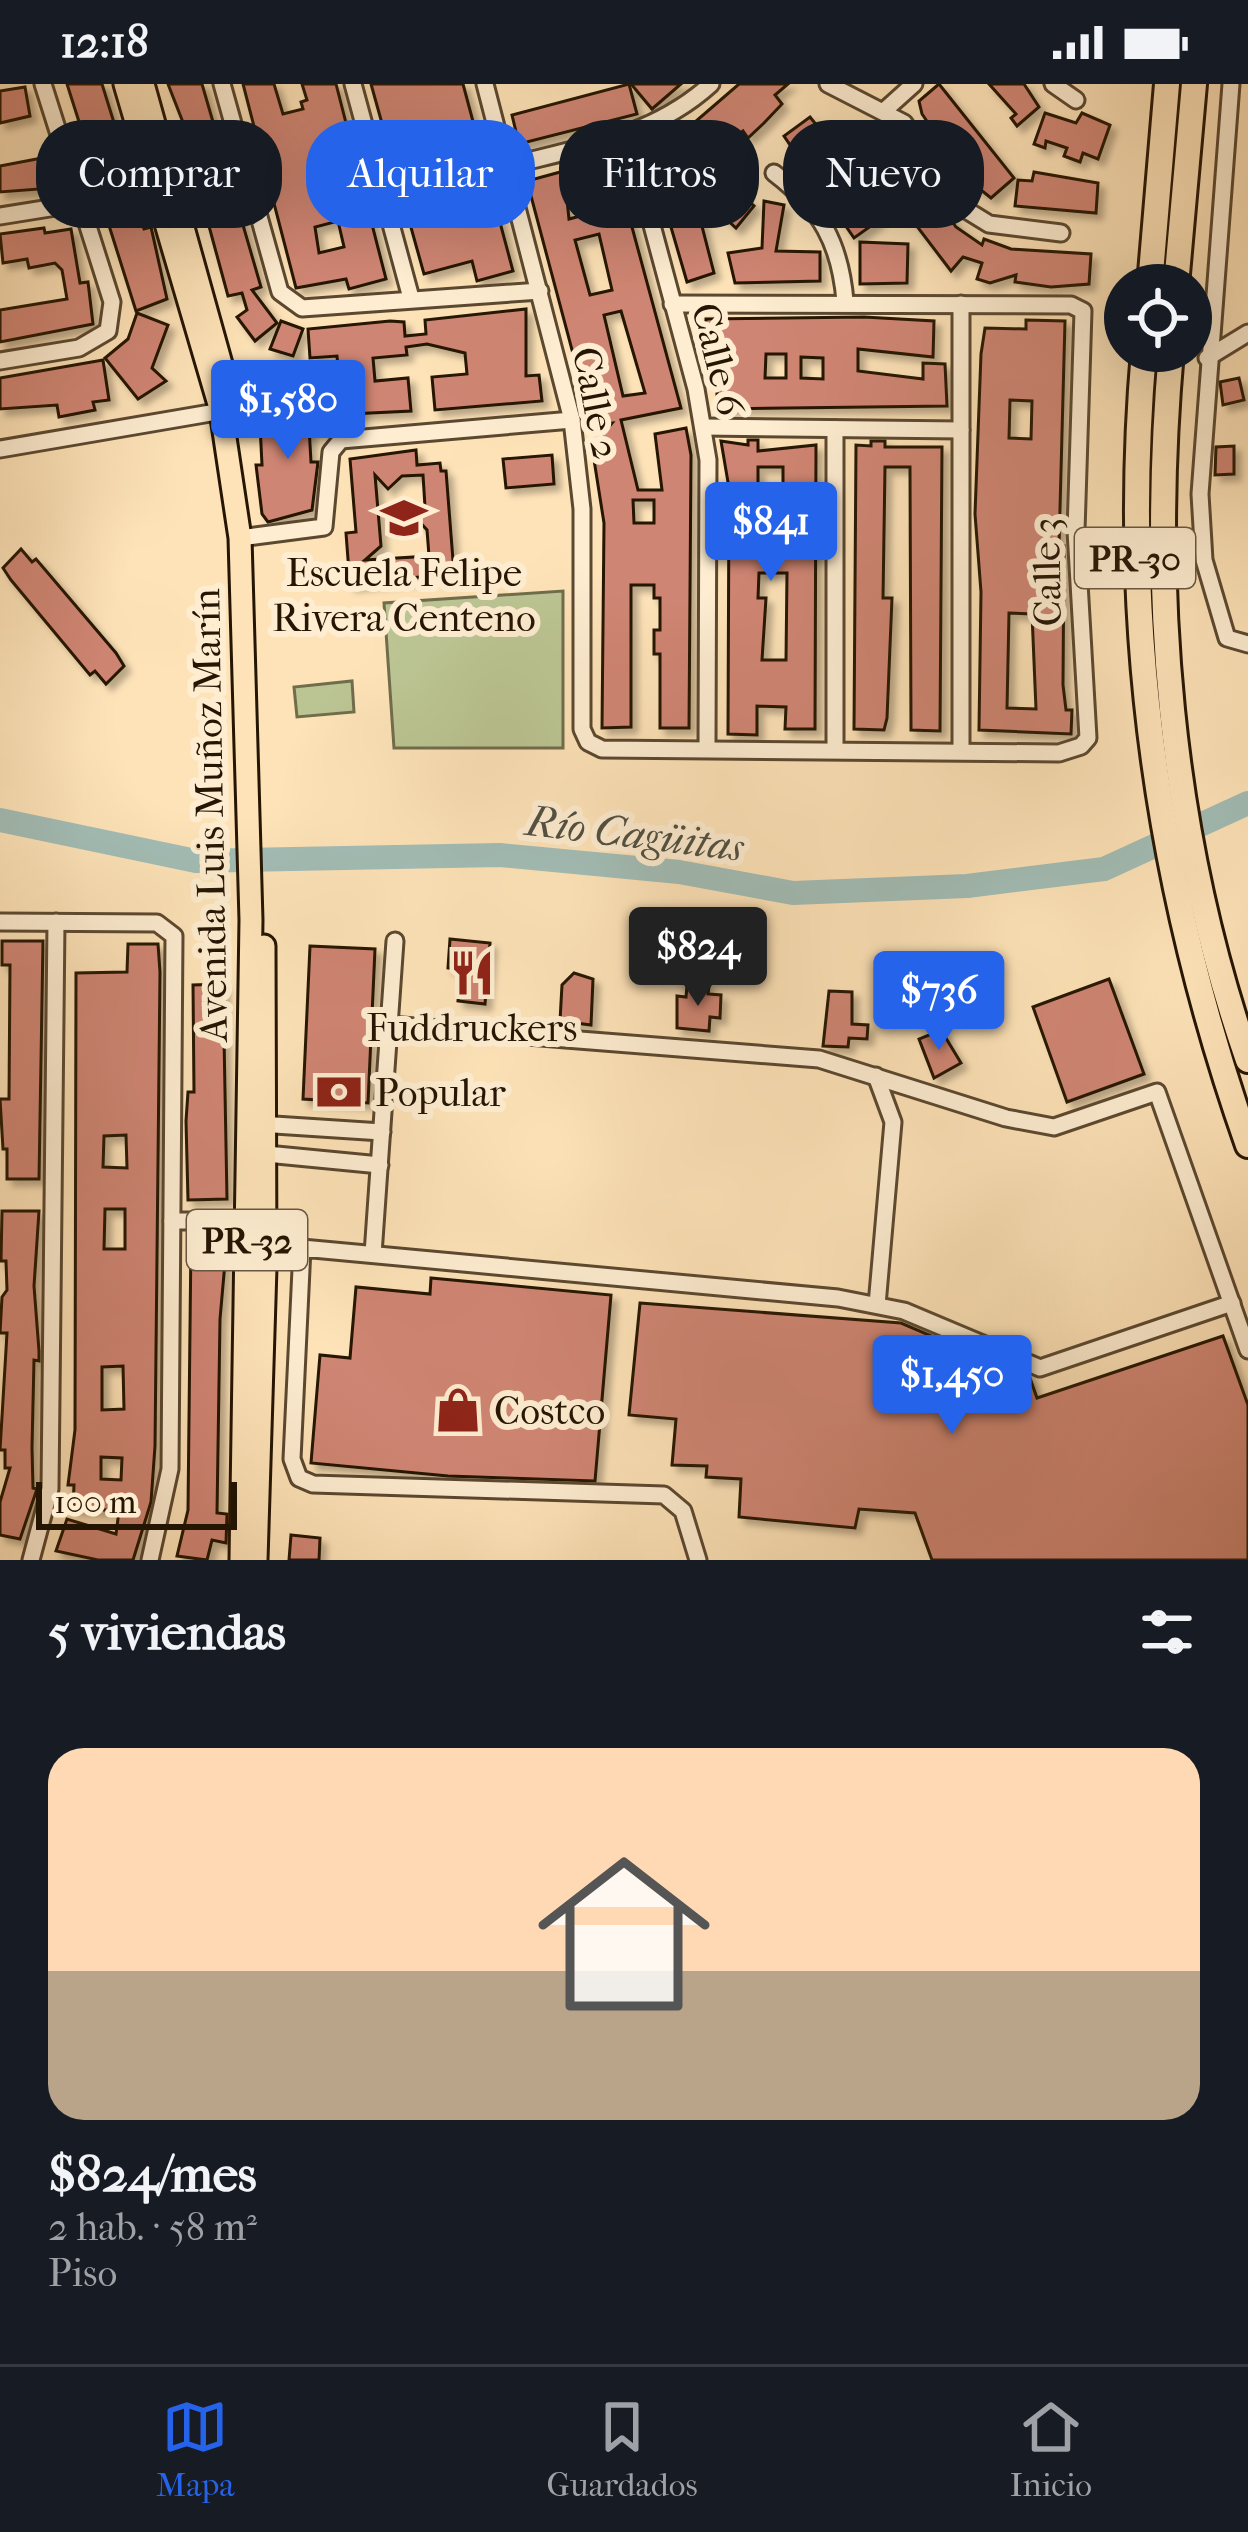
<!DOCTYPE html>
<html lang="es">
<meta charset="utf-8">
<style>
:root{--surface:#171b24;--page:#242831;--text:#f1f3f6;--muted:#9ea1a6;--line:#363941;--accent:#2563eb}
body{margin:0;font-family:"IM FELL French Canon",serif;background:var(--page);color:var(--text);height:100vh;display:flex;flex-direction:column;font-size:45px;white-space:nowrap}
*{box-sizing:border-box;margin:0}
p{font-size:39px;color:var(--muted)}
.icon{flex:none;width:66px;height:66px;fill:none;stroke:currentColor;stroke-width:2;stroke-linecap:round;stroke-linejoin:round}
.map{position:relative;height:1476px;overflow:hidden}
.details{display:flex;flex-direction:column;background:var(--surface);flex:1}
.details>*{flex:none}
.banner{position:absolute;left:36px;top:36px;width:1176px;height:108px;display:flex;gap:24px}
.fabs{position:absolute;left:1104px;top:180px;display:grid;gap:24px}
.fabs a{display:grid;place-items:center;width:108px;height:108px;border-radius:50%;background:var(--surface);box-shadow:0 12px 48px #0002;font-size:60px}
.scale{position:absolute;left:36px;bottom:30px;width:201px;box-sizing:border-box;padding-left:12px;border:6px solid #251503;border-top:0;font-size:33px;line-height:42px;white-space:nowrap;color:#251503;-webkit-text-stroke:9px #feedd1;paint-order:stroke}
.price{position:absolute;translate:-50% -102px;padding:0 27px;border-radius:12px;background:var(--accent);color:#fff;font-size:39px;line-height:78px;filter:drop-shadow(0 3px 6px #0008)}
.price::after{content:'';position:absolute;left:50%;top:72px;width:36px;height:27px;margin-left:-18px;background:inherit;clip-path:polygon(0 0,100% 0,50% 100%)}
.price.on{background:#222;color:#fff}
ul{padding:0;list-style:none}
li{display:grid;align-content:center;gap:24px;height:636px;padding:0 48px}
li+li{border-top:3px solid var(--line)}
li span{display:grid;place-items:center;height:372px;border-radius:36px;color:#555}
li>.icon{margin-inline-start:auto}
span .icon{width:216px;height:216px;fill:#fffc;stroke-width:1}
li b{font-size:51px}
h2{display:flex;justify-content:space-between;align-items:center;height:144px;padding:0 48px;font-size:51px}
.tag{padding:0 42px;border-radius:48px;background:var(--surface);box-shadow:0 12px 48px #0002;font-size:42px;line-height:108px}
.tag.on{background:var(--accent);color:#fff}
.status{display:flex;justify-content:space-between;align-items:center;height:84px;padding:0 60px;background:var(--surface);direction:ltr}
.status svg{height:33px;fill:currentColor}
.tab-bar{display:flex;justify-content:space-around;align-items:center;height:168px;border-top:3px solid var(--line);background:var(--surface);font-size:33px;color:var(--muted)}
.tab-bar a{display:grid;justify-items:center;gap:6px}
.tab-bar .on{color:var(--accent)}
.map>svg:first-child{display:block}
.green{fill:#bbc593;stroke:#706d4b;stroke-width:3}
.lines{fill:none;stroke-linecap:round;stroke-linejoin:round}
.river{stroke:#a2bdb6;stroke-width:24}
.building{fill:#cf8573;stroke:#251503;stroke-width:3;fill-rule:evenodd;filter:url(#shadow)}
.minor-casing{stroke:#5b4830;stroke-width:21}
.major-casing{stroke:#251503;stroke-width:27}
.highway-casing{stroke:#251503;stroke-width:30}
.minor{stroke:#feedd1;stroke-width:15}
.major{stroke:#fee3b8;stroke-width:21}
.highway{stroke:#fee3b8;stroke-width:24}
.labels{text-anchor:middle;stroke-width:12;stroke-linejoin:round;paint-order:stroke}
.shield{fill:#feedd1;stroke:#665641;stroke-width:3}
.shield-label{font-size:36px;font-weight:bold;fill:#251503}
.street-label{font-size:39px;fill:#251503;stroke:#feedd1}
.poi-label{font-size:39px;fill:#251503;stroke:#feedd1}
.water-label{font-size:42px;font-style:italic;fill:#515042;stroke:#feedd1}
</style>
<div class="status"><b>12:18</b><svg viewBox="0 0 49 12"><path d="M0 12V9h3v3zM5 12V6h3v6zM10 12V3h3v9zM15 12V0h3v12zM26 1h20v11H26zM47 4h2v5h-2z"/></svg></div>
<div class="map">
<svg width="1248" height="1476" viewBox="0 0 1248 1476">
<defs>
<filter id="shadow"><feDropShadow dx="6" dy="6" stdDeviation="3" flood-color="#0004"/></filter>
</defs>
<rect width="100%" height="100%" fill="#fee3b8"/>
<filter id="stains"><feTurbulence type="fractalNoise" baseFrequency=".00167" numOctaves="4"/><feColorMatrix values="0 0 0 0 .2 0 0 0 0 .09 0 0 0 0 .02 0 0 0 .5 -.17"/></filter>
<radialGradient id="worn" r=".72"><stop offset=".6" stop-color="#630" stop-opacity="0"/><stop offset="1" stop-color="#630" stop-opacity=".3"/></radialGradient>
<g class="green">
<polygon points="563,507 563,664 394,664 384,519"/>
<polygon points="352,597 354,628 297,633 294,603"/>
</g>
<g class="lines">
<polyline class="river" points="0,736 196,777 500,771 679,788 793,809 967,802 1104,785 1248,719"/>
</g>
<g class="building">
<polygon points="67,0 102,0 134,103 103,113"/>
<polygon points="168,0 202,0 261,203 252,206 277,239 255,257 237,233 247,226 242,209 228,212 200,109 192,111 186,98 178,68 193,64"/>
<path d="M 243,0 L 274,0 L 283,30 L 303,25 L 301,18 L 307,16 L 302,0 L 336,0 L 386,195 L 349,205 L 346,195 L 296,204 ZM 338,137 L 344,163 L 319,169 L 315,143 Z"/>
<polygon points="371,0 463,0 513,187 477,197 472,177 424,190"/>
<polygon points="629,0 637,30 519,60 512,31"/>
<polygon points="631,0 681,0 652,25"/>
<polygon points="739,0 788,0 775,11 782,20 764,39 748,54 743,47 687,95 734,82 740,103 695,115 714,189 687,198 659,102 670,99 652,65 680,51"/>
<polygon points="939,0 1014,94 991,114 966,94 922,30 919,17"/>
<polygon points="989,0 1024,0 1039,23 1017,42 1011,34 1016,30"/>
<polygon points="25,3 30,32 0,39 0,7"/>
<polygon points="1045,29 1076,39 1082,29 1110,41 1098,75 1083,69 1080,78 1064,72 1067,64 1046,57 1045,64 1034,60"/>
<polygon points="810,33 834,63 867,40 887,59 893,55 956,143 982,161 984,155 1011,165 1091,170 1089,200 1051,203 1015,198 1016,191 990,199 977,195 982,179 963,173 951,187 859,66 838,80 878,137 854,154 784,52"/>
<polygon points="47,73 53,104 0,108 0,82"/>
<path d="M 613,73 L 681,324 L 621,336 L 638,406 L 662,406 L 655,350 L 686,344 L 691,371 L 689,644 L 660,644 L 660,570 L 654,570 L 654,546 L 660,546 L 660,514 L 654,514 L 654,501 L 631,501 L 631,643 L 602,644 L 604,439 L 592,363 L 612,339 L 592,341 L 527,97 L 564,87 L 569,135 L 596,128 L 585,81 ZM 599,150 L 612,206 L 590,211 L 575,156 ZM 621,227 L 645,309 L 623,312 L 604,231 ZM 633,416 L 654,416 L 654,439 L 634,439 Z"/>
<polygon points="1034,88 1098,99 1096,129 1015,122 1018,96 1032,97"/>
<polygon points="738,108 754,122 736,144 725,134"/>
<polygon points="764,117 784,121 776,167 820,168 820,197 735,199 728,169 762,164"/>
<polygon points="136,124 144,145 151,143 167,215 136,227 106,132"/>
<polygon points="44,144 45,149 71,145 80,199 88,198 93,240 0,258 0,226 67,215 62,186 55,179 29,184 27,175 3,179 0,150"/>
<polygon points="860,158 908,160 907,199 860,200"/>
<polygon points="526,225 526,292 539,291 542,317 435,326 432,293 467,290 465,269 427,260 406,263 407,271 373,274 375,297 408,294 411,327 330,331 327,296 339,293 337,272 310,274 308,245 390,237 404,238 405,252 426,250 425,236"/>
<polygon points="137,229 168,241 152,284 166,297 138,315 105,274 128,255"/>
<path d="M 864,233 L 934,237 L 933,273 L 858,265 L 858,287 L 923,295 L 923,279 L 945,280 L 947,322 L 717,325 L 717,293 L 727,293 L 727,264 L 705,264 L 706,235 ZM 766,270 L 786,270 L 786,294 L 765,294 ZM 801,273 L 823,274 L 823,295 L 801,294 Z"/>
<path d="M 1026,236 L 1065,237 L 1059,462 L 1064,462 L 1063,601 L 1066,626 L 1072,626 L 1071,650 L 979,646 L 981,508 L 975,430 L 981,270 L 985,244 L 1026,245 ZM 1010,316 L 1032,317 L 1031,355 L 1009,354 ZM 1009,529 L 1032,530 L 1036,625 L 1007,624 Z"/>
<polygon points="281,237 303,245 293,272 270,265"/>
<polygon points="103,276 109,316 93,318 95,326 59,333 57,321 0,325 0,294"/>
<polygon points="1239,294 1244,316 1223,321 1220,298"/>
<polygon points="308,308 325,330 309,343 311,378 318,378 312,426 268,438 262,430 256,381 262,381 260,341 272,340 272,333 295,331 289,323"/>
<path d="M 748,356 L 758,356 L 758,367 L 816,361 L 815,645 L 785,645 L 786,623 L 757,622 L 757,651 L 728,650 L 729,404 L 721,357 L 748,361 ZM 758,383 L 783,383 L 783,410 L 758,410 ZM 759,489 L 787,489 L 786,576 L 762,576 L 766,514 L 758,514 Z"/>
<polygon points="871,357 885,357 885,363 942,363 940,647 911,646 910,383 885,383 883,514 892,514 887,634 884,646 854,645 856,361 871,362"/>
<polygon points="1234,362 1234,390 1215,391 1216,363"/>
<path d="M 416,366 L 417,381 L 440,379 L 441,387 L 446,387 L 454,489 L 350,501 L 346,449 L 356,448 L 350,375 ZM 375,391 L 388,405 L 402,392 L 423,391 L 425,423 L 415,433 L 427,446 L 429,472 L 365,476 L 381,462 Z"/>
<polygon points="552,371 554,400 506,404 503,375"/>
<polygon points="21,465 32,478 36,475 116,569 124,582 106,600 95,587 90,591 11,496 3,484"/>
<polygon points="450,855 490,859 485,920 458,917 460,893 456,885 448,884"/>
<polygon points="2,857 43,857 39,1095 7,1095 7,1065 3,1065 0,1015 9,1015 10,881 2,881"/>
<path d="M 128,860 L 158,860 L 160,888 L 155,1362 L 151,1418 L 133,1476 L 98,1476 L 56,1467 L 67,1435 L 116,1450 L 119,1427 L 73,1424 L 74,1401 L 68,1401 L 75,1346 L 76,889 L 127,888 ZM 126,1051 L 127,1084 L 103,1083 L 104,1052 ZM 105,1125 L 125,1125 L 125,1165 L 104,1165 ZM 123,1282 L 124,1325 L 102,1326 L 102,1283 ZM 101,1373 L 122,1374 L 121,1396 L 101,1395 Z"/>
<polygon points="310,862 375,865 368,1019 303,1015"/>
<polygon points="574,889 593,895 591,941 560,937 562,901"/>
<polygon points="1109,895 1144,990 1067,1018 1033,923"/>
<polygon points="223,900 227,1115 188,1116 186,1037 188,1008 194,1008 193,901"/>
<polygon points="687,902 709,903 708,910 721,911 720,934 710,933 709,947 677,944 677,912 686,913"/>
<polygon points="829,907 852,908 852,940 868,941 867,955 849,954 848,963 823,962"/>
<polygon points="941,946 961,979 934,994 919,955"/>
<polygon points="2,1127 39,1127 34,1202 39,1267 39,1277 34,1276 32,1364 33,1404 37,1405 20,1455 0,1451 0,1418 10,1384 5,1384 5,1366 0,1366 7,1249 0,1249 2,1213 7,1206 6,1177 1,1177"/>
<polygon points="191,1155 227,1156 220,1235 217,1429 227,1430 226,1459 212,1456 207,1476 177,1472 188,1426"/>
<polygon points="431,1194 611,1211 595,1397 448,1392 311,1379 320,1271 350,1274 356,1203 430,1210"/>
<polygon points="640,1219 901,1239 1030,1294 1037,1314 1223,1252 1248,1321 1248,1476 932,1476 915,1429 859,1425 855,1444 739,1433 741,1395 706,1393 707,1382 672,1381 676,1335 629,1331"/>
<polygon points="291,1451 320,1454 319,1476 289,1476"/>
</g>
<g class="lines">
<g class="minor-casing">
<g id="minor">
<polyline points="222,0 280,208 302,224 540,207"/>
<polyline points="353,0 411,214"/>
<polyline points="485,0 572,336 582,425 582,645 588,658 602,665 1059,669 1081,662 1088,654 1076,447 1083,227 1071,221 672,220"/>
<polyline points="828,0 904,39 963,124 989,140 1061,149"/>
<polyline points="1053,0 1076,16"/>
<polyline points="1231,0 1200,410 1204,476 1227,554 1248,560"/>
<polyline points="885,26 914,0"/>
<polyline points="628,52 696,305 708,376 707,663"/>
<path d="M 508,82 C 582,63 654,52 711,0"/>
<path d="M 774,89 C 821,125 840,159 845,217"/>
<polyline points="0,132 81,119"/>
<polyline points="1207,274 1248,249"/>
<polyline points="0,277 79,264 108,247 112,218 43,0"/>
<polyline points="703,343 961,346"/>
<polyline points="0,365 228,326"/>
<polyline points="240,454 324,443 331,368 341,356 572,336"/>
<polyline points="835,665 835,345"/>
<polyline points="961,666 961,220"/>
<polyline points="0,838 157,839 174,852 170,1385 150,1476"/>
<polyline points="390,941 819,975 1006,1034 1054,1043 1157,1008 1248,1266"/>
<polyline points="876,992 893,1038 877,1221"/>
<polyline points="259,1040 382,1048"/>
<polyline points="256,1069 380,1081"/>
<polyline points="172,1137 256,1137"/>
<polyline points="373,1170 395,857"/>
<polyline points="31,1476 50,1405 56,838"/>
<polyline points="698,1476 683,1427 664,1411 313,1400 299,1394 292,1375 302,1164 838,1214 904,1227 1040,1284 1232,1219"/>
</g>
</g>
<g class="major-casing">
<g id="major">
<polyline points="125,0 221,327 240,454 251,836 241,1476"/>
<polyline points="143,0 233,323"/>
<polyline points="256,1476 265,1183 264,862"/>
</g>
</g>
<g class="highway-casing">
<g id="highway">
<polyline points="1150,201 1167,0"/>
<polyline points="1176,201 1194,0"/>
<path d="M 1144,267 C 1120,541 1157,803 1248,1061"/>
<path d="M 1171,267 C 1150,504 1169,750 1248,976"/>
</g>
</g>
<use href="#minor" class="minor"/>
<use href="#major" class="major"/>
<use href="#highway" class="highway"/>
</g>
<defs>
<g id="school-bare" transform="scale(3.6)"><path d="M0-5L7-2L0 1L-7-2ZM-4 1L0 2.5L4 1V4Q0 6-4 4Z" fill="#8f2418" stroke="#feedd1" stroke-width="2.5" paint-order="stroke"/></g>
<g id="restaurant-bare" transform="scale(3.6)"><path d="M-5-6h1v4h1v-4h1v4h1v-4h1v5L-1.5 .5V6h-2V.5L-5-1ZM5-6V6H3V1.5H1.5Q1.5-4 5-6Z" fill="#8f2418" stroke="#feedd1" stroke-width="2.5" paint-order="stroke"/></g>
<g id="bank-bare" transform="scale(3.6)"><path d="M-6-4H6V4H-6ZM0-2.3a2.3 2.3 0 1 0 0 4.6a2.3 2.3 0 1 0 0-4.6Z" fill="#8f2418" stroke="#feedd1" stroke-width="2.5" paint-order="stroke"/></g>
<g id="shop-bare" transform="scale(3.6)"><path d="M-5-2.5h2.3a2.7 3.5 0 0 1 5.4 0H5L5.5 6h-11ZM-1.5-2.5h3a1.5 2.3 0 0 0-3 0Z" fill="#8f2418" stroke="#feedd1" stroke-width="2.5" paint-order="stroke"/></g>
</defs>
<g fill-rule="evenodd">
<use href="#school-bare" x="404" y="434"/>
<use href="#restaurant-bare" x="472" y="889"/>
<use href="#bank-bare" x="339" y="1008"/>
<use href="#shop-bare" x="458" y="1326"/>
</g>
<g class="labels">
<g class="shield">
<rect x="1075" y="444" width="120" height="60" rx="9"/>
<rect x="187" y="1126" width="120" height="60" rx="9"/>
</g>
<g class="shield-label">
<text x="1135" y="487">PR-30</text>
<text x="247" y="1169">PR-32</text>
</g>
<g class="street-label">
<text transform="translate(719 275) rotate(76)" y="14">Calle 6</text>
<text transform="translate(597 319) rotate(79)" y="14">Calle 2</text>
<text transform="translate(1046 488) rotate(-91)" y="14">Calle 3</text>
<text transform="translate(209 731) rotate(-91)" y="14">Avenida Luis Muñoz Marín</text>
</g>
<g class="poi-label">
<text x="404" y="502">Escuela Felipe<tspan x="404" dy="45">Rivera Centeno</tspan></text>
<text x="472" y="957">Fuddruckers</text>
<text x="375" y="1022" text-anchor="start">Popular</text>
<text x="494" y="1340" text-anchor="start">Costco</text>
</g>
<g class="water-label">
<text transform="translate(635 749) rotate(7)" y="15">Río Cagüitas</text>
</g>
</g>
<rect width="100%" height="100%" filter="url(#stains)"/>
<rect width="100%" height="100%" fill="url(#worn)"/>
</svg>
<div class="fabs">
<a><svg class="icon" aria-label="locate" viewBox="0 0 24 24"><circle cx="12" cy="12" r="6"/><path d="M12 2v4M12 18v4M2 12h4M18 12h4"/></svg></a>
</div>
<div class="scale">100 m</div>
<b class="price" style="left:288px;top:378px">$1,580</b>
<b class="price" style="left:771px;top:500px">$841</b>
<b class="price on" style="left:698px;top:925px">$824</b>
<b class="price" style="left:939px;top:969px">$736</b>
<b class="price" style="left:952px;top:1353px">$1,450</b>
<div class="banner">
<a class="tag">Comprar</a>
<a class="tag on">Alquilar</a>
<a class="tag">Filtros</a>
<a class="tag">Nuevo</a>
</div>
</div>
<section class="details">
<h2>5 viviendas<svg class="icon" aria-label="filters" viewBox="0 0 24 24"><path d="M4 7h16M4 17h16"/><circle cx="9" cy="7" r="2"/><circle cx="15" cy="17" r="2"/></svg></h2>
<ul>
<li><span style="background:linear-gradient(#ffd9b3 60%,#b9a48a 0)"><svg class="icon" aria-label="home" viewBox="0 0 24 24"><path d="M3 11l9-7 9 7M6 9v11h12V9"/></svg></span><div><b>$824/mes</b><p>2 hab. · 58 m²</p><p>Piso</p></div></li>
</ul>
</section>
<nav class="tab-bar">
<a class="on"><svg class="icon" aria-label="map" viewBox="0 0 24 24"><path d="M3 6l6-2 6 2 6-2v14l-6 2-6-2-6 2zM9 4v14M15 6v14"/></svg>Mapa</a>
<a><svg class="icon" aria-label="saved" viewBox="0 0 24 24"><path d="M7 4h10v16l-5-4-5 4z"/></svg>Guardados</a>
<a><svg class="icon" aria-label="home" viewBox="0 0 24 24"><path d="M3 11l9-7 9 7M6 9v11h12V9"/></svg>Inicio</a>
</nav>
